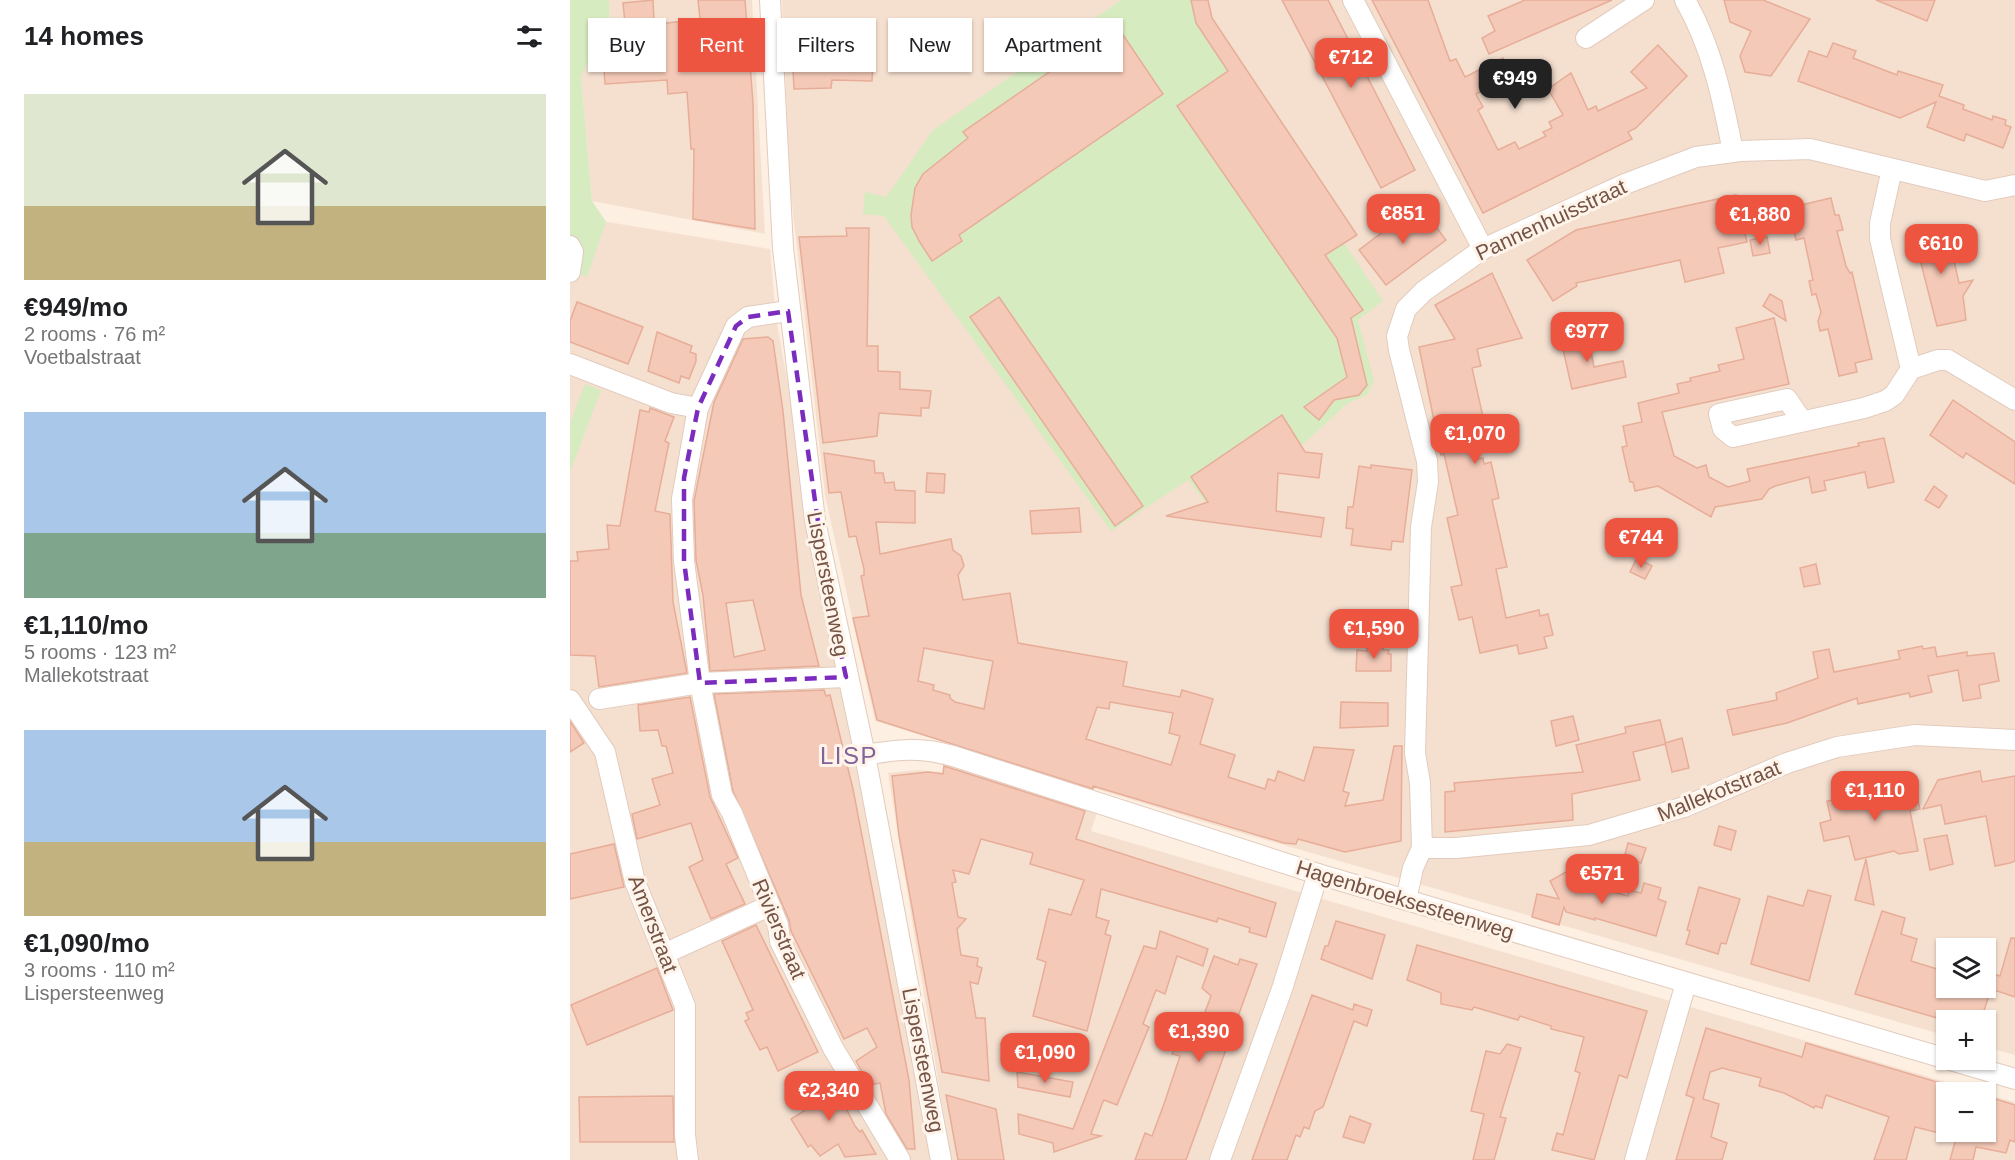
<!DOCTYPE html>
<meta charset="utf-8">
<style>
:root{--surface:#fff;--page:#f6f6f6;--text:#202124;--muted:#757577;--accent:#ed5541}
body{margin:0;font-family:Arial,sans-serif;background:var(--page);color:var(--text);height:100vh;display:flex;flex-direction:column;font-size:22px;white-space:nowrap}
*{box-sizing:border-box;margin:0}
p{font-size:20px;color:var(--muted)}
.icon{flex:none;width:33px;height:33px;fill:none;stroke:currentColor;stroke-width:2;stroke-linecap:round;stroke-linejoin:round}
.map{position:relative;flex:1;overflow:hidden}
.panel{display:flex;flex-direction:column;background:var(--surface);width:570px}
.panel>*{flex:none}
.top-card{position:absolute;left:18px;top:18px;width:570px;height:54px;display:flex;gap:12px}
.fabs{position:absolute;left:1366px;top:938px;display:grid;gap:12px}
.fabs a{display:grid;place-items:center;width:60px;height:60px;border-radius:0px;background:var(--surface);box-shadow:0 2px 4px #0004;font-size:30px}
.price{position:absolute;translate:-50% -51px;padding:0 14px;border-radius:12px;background:var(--accent);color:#fff;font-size:20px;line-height:39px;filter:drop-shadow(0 2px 3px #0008)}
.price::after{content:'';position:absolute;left:50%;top:36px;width:18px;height:14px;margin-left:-9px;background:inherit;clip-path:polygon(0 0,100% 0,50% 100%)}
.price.active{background:#222;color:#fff}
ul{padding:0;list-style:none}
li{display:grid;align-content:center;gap:12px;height:318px;padding:0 24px}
li span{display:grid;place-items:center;height:186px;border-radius:0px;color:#555}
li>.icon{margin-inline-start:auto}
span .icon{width:108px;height:108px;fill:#fffc;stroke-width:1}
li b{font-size:26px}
h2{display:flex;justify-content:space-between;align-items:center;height:72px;padding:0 24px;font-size:26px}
.tag{padding:0 21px;border-radius:0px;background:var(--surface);box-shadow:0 2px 4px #0004;font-size:21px;line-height:54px}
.tag.active{background:var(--accent);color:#fff}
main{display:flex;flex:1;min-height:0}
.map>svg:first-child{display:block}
.residential{fill:#f5e0d0;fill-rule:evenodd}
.green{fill:#d6ebc0}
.building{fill:#f4c9b8;stroke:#e7ad98;stroke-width:1.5;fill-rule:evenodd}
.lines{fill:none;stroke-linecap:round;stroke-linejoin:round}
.minor-casing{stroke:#e2cbbd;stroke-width:22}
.minor{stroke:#fff;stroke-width:20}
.marked{fill:none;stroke:#7b2cbf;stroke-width:4.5;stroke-dasharray:12 8;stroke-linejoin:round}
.labels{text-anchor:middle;stroke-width:6;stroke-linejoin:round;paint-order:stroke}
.street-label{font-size:21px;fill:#755347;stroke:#fff4e9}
.quarter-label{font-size:24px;letter-spacing:1.5px;fill:#816299;stroke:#fff4e9}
</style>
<main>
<section class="panel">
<h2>14 homes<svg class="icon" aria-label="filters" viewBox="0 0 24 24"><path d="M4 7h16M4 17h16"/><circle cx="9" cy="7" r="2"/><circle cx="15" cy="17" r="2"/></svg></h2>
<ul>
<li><span style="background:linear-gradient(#dfe7d0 60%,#c2b280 0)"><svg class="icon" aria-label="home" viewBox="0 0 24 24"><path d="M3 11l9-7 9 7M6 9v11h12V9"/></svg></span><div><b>€949/mo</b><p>2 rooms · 76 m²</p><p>Voetbalstraat</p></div></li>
<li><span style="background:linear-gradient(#a9c7e8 65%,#7fa58c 0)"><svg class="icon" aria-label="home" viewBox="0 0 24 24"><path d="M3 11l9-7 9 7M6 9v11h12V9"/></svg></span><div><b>€1,110/mo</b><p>5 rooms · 123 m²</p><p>Mallekotstraat</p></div></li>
<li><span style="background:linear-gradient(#a9c7e8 60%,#c2b280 0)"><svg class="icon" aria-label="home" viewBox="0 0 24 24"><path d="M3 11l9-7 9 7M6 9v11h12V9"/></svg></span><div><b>€1,090/mo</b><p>3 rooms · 110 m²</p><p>Lispersteenweg</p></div></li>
</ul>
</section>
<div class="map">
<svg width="1445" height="1160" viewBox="0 0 1445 1160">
<rect width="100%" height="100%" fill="#fdefe1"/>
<g class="residential">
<polygon points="39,0 182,0 195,234 22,201 11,77 22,54 41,50"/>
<path d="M 212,0 L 1445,0 L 1445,1055 L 1416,1047 L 1416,1020 L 1377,1020 L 1377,1036 L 651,827 L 305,721 L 255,495 L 220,186 ZM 1377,948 L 1416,948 L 1416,987 L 1377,987 Z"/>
<polygon points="0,211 14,218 200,249 206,318 237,491 249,590 317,903 362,1160 0,1160"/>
<polygon points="375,761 528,810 521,831 1410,1092 1377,1092 1377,1131 1416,1131 1416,1094 1445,1102 1445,1160 381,1160 318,773 347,770 372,772"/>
</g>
<g class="green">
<polygon points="0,0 39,0 41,51 22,54 11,77 22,201 36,222 17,277 8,273 0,239"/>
<polygon points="551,0 621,0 626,23 813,301 788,320 804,381 798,394 777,404 707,468 635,502 618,480 541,531 314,216 293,214 295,192 316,197 363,130"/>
<polygon points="15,384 31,390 0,472 0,423"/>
</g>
<g class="building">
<polygon points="83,0 84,22 97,23 130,19 128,0 175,0 183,103 185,229 123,219 124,149 121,149 117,92 98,94 97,80 35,84 33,55 58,53 53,3"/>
<polygon points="621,0 638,0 642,18 787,235 755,255 793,310 781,318 797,385 789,395 764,400 749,420 734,407 777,377 767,338 607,106 658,71 626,23"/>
<polygon points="712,0 758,0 845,170 811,188"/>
<polygon points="802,0 858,0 880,61 886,59 895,77 933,58 941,76 906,94 913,107 908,110 928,150 945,142 949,149 976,136 973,132 982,128 979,122 993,115 978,89 1001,73 1018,110 1026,106 1028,111 1077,88 1061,72 1088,45 1117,76 1066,128 1058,132 1062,139 913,213"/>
<polygon points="955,0 1042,0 919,54 912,38 925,31 918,16"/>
<polygon points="1154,0 1193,0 1240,19 1201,76 1175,72 1170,56 1181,31 1160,22"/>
<polygon points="1306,0 1365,0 1357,21"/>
<polygon points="551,32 593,94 389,235 392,241 362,261 349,241 342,227 341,215 345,188 353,174 398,138 393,132 515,47 521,54"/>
<polygon points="1263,43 1286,51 1283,58 1327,75 1328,71 1373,85 1369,96 1394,105 1393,109 1422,120 1423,116 1436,120 1435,125 1441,127 1433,148 1396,134 1394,141 1357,127 1366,102 1330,118 1228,81 1239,51 1257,57"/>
<polygon points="246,44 278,44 277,57 303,59 302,81 262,80 261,88 224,89 223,70 245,70"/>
<polygon points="1166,195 1177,242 1148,248 1154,273 1115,282 1110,260 1006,283 1007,286 983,301 957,260 1006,230"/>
<polygon points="1261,198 1265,215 1269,215 1273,230 1267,231 1276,266 1280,273 1282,272 1302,359 1285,363 1287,372 1269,376 1258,329 1250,331 1248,321 1251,312 1246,294 1242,295 1239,281 1243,280 1234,238 1226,240 1218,208"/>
<polygon points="847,206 850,210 852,208 876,240 816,285 789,250"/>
<polygon points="1376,225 1389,283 1403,280 1393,296 1396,320 1367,326 1343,232 1350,227 1354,230"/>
<polygon points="276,228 299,228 297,346 308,346 308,371 330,372 330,389 361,391 359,408 351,408 351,416 309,413 307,436 253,443 229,237 277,236"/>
<polygon points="1197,237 1200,253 1183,256 1180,240"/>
<polygon points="922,273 952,338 907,349 911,366 902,368 914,421 899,423 907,459 913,458 914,464 921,462 929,498 922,500 937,567 926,569 936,618 969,610 970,616 978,614 983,635 974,637 977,648 949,654 947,645 910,653 902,617 889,620 881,587 892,585 877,518 888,515 874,454 871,455 849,347 885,339 865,305"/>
<polygon points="1200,294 1212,301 1216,321 1193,306"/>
<polygon points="429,297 573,506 545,526 400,317"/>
<polygon points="7,302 73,327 58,364 0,342 0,321"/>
<polygon points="1204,318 1219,384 1092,412 1104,456 1127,468 1136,465 1139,477 1158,487 1180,481 1177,469 1289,446 1288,443 1314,438 1324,482 1298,488 1295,472 1254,481 1256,490 1242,493 1239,477 1205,486 1199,489 1192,499 1145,507 1141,517 1088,486 1065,491 1063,482 1060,482 1052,447 1057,446 1053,426 1072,422 1068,403 1109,393 1107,384 1121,381 1120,378 1150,371 1148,365 1174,359 1166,328"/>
<polygon points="1017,331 1024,367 1053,361 1056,377 1002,389 990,336"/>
<polygon points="87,332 122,346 120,352 126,354 126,361 119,379 111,376 109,383 78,371"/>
<path d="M 198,337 L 203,341 L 213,411 L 231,595 L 249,666 L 140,671 L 133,595 L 126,560 L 124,501 L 144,402 L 173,339 ZM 183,600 L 195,650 L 164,657 L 156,603 Z"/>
<polygon points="1383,400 1445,442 1445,484 1396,453 1393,458 1360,435"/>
<polygon points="80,408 104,417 95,441 99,443 85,511 100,514 103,602 117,673 29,687 25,656 0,655 0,561 8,561 7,552 39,549 37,525 50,526 70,410 79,412"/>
<polygon points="712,415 735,452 752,454 749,478 708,473 706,511 754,518 751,537 596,516 638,502 621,477"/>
<path d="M 254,453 L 304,461 L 305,473 L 313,473 L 315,483 L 324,482 L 325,490 L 345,491 L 345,523 L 306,522 L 310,554 L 381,539 L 383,550 L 391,556 L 394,566 L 388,575 L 393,600 L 440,593 L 448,643 L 557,662 L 553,686 L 610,697 L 612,690 L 643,699 L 630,744 L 665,755 L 658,777 L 695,789 L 698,779 L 705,781 L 708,771 L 734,781 L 744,747 L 784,750 L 773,791 L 779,793 L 775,806 L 813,800 L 824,746 L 832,746 L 831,841 L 775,852 L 728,839 L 726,844 L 714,843 L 523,786 L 523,789 L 307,720 L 283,618 L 299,616 L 291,576 L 294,575 L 294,569 L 286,536 L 279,537 L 271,492 L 259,493 ZM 354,648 L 423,661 L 414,709 L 385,702 L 380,698 L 380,695 L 363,690 L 364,685 L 348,681 ZM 540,702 L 603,713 L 599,733 L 610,736 L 601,765 L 516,739 L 527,707 L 539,709 Z"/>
<polygon points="801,465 842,470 833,542 822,541 821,550 781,545 783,529 776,528 778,507 783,507 789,466 801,468"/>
<polygon points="357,473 375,474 374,493 356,492"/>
<polygon points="1364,486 1377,496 1369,508 1355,500"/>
<polygon points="509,508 511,532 462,534 460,511"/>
<polygon points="1067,558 1082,566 1075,579 1060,572"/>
<polygon points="1246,564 1250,584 1234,587 1230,568"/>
<polygon points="1352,646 1353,649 1365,647 1367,657 1397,652 1397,656 1424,653 1429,681 1409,685 1411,698 1393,701 1388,670 1358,676 1362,692 1340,697 1339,693 1288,704 1287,698 1217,723 1163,735 1157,710 1207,700 1206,693 1248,678 1243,652 1259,649 1264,672 1330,659 1328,651"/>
<polygon points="797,647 813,647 813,650 819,650 818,654 821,654 821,671 786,671 787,650 797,651"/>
<polygon points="254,690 256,696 260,695 283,789 339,1080 345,1149 337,1149 316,1114 310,1083 299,1085 286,1061 307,1047 297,1028 274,1039 221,931 219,920 163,791 144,694"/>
<polygon points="120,697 140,797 168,858 156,864 175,904 141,919 119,867 133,860 121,823 67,839 62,814 90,805 82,779 103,773 96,746 92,746 88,730 70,731 68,705"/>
<polygon points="771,702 818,703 818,726 770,728"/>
<polygon points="1003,716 1009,740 986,746 981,721"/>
<polygon points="1090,720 1096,744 1063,752 1070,780 1002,794 1003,820 875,832 875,792 885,791 884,783 1013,772 1006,745 1056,733 1055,727"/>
<polygon points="0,721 14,743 0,752"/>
<polygon points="1112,738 1119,768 1102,772 1095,743"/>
<polygon points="374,766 515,811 506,839 706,903 696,937 679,932 680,928 648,918 647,922 531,889 526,917 539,921 535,934 541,936 517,1031 463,1016 476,962 467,959 479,909 501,915 514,880 460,864 463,853 411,839 399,874 383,870 386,882 382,883 388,917 396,919 387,929 391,955 408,958 407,966 412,968 408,984 400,982 406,1018 415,1018 419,1081 372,1072 329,836 322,776 358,772 373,774"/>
<polygon points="1410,771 1412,782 1445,776 1445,861 1440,863 1425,866 1416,816 1375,824 1371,805 1353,809 1368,780"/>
<polygon points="1344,784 1350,809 1340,811 1348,851 1329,854 1324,851 1285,860 1279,836 1254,841 1250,823 1261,820 1257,801"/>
<polygon points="1149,826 1166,831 1161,850 1144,845"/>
<polygon points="1377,835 1383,864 1360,870 1354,839"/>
<polygon points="1058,843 1076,848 1071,863 1054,858"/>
<polygon points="44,844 54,887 0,899 0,854"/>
<polygon points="1296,859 1304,905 1285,900"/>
<polygon points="1001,869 999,880 1058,896 1059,890 1071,893 1074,883 1091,888 1088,899 1096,902 1086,936 1025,918 1025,920 996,912 994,907 989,925 962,917 967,894 989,899 980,881"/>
<polygon points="1129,887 1170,899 1156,944 1151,943 1148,954 1116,944 1120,931 1117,930"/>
<polygon points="1238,890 1261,896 1239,981 1181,964 1198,896 1233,906"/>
<polygon points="1312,911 1335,918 1331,934 1347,939 1341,961 1377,972 1377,987 1419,987 1423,974 1430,976 1441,938 1445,938 1445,997 1421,989 1411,1020 1374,1020 1285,994"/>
<polygon points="766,921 815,935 802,979 751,959 755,946 758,946"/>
<polygon points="186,925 248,1052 208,1071 197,1047 190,1050 175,1021 179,1019 176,1013 183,1010 152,941"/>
<polygon points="590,931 638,949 633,966 607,956 595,994 586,990 573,1024 579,1027 547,1105 534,1100 532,1104 521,1134 531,1136 484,1152 483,1143 449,1134 448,1114 503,1129 574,946 586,949"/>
<polygon points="847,945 1077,1011 1057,1078 1049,1075 1024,1160 982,1150 987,1133 993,1135 1010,1073 1005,1071 1014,1037 981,1029 981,1026 950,1016 948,1020 904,1007 902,1010 871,1004 871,993 837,980"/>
<polygon points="644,956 668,965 670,959 687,964 616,1160 565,1160 575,1133 582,1136 594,1104 610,1056 602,1054 609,1037 615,1040 618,1033 626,1036 641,996 632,988"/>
<polygon points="87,968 103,1010 17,1045 1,1005"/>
<polygon points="742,995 783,1010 784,1004 802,1010 797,1026 784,1021 753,1107 745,1111 739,1129 734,1127 730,1137 726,1135 717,1160 682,1160"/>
<polygon points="1136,1028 1232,1057 1236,1043 1377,1085 1377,1135 1345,1127 1336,1160 1304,1160 1319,1117 1256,1095 1252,1108 1245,1106 1244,1108 1214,1093 1189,1086 1191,1078 1152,1068 1140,1072 1133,1099 1149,1104 1141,1137 1157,1143 1152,1160 1106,1160 1124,1098 1116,1095"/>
<polygon points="937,1044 951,1048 930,1117 936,1118 924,1160 903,1160 914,1114 901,1111 916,1051 930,1054"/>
<polygon points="447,1072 503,1082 500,1097 448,1087"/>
<polygon points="259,1074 285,1126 290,1132 292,1130 306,1154 275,1157 268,1144 250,1156 241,1145 238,1147 221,1119 234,1111 231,1107 237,1104 229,1091"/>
<polygon points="376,1095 426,1109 434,1160 388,1160"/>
<polygon points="103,1096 104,1142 10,1142 9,1097"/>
<polygon points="1416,1096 1445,1105 1445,1142 1440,1140 1436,1153 1406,1147 1403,1160 1380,1160 1388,1131 1416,1131"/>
<polygon points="780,1116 801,1124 794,1143 773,1137"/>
</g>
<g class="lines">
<g class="minor-casing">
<g id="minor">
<polyline points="200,0 213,248 245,521 295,755 371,1160"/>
<polyline points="783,0 913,249"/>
<path d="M 1115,0 C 1142,47 1153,100 1163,152"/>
<polyline points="1016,38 1074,0"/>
<polyline points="1322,169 1310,223 1310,239 1341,369"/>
<polyline points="0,246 3,252 0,272"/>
<polyline points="218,311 178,317 166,326 128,408 112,499 114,561 130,683 152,795 162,813 208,925 210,941 263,1048 330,1160"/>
<polyline points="0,364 101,403 128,408"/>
<polyline points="1232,421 1217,399 1149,414 1153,429 1163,437 1294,408 1315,401 1324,395 1341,369 1368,360 1378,360 1445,400"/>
<polyline points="29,699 130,683 276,677"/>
<polyline points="0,700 35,752 65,882 115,1006 115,1135 118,1160"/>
<path d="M 295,755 C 329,749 349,747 383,756 L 748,874 L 1377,1059"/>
<polyline points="852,848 886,848 1019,835 1114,807 1217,763 1267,747 1345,735 1445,740"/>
<polyline points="836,900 843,868 852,848 850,783 845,753 851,527 858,482 857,461 829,350 827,336 836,309 854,291 913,249 1055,184 1126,157 1170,151 1240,149 1415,191 1445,185"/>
<polyline points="94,954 199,906"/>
<polyline points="1377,1059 1445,1079"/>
<polyline points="650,1160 712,989 748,874"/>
<polyline points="1065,1160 1116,983"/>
</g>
</g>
<use href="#minor" class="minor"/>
</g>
<path class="marked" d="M 218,311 L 258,592 L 276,677 L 130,683 L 114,561 L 114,478 L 128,408 L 166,326 L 178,317 Z"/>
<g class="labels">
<g class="street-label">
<text transform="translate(981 220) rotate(-25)" y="7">Pannenhuisstraat</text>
<text transform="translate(258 584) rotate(79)" y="7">Lispersteenweg</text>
<text transform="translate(1149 791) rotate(-22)" y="7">Mallekotstraat</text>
<text transform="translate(835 900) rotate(17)" y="7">Hagenbroeksesteenweg</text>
<text transform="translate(83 924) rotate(69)" y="7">Amerstraat</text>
<text transform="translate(209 929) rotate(67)" y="7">Rivierstraat</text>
<text transform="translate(353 1060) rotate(79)" y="7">Lispersteenweg</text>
</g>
<g class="quarter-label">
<text x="279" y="764">LISP</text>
</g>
</g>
</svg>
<div class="fabs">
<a><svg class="icon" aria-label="layers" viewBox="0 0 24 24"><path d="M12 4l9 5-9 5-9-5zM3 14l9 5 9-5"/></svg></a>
<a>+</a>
<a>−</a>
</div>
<b class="price" style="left:781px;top:89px">€712</b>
<b class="price active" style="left:945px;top:110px">€949</b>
<b class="price" style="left:833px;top:245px">€851</b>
<b class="price" style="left:1190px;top:246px">€1,880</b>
<b class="price" style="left:1371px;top:275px">€610</b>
<b class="price" style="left:1017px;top:363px">€977</b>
<b class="price" style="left:905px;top:465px">€1,070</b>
<b class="price" style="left:1071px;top:569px">€744</b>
<b class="price" style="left:804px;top:660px">€1,590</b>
<b class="price" style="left:1305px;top:822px">€1,110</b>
<b class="price" style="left:1032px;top:905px">€571</b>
<b class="price" style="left:629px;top:1063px">€1,390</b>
<b class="price" style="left:475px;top:1084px">€1,090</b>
<b class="price" style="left:259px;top:1122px">€2,340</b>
<div class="top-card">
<a class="tag">Buy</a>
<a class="tag active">Rent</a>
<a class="tag">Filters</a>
<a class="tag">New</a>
<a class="tag">Apartment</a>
</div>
</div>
</main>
